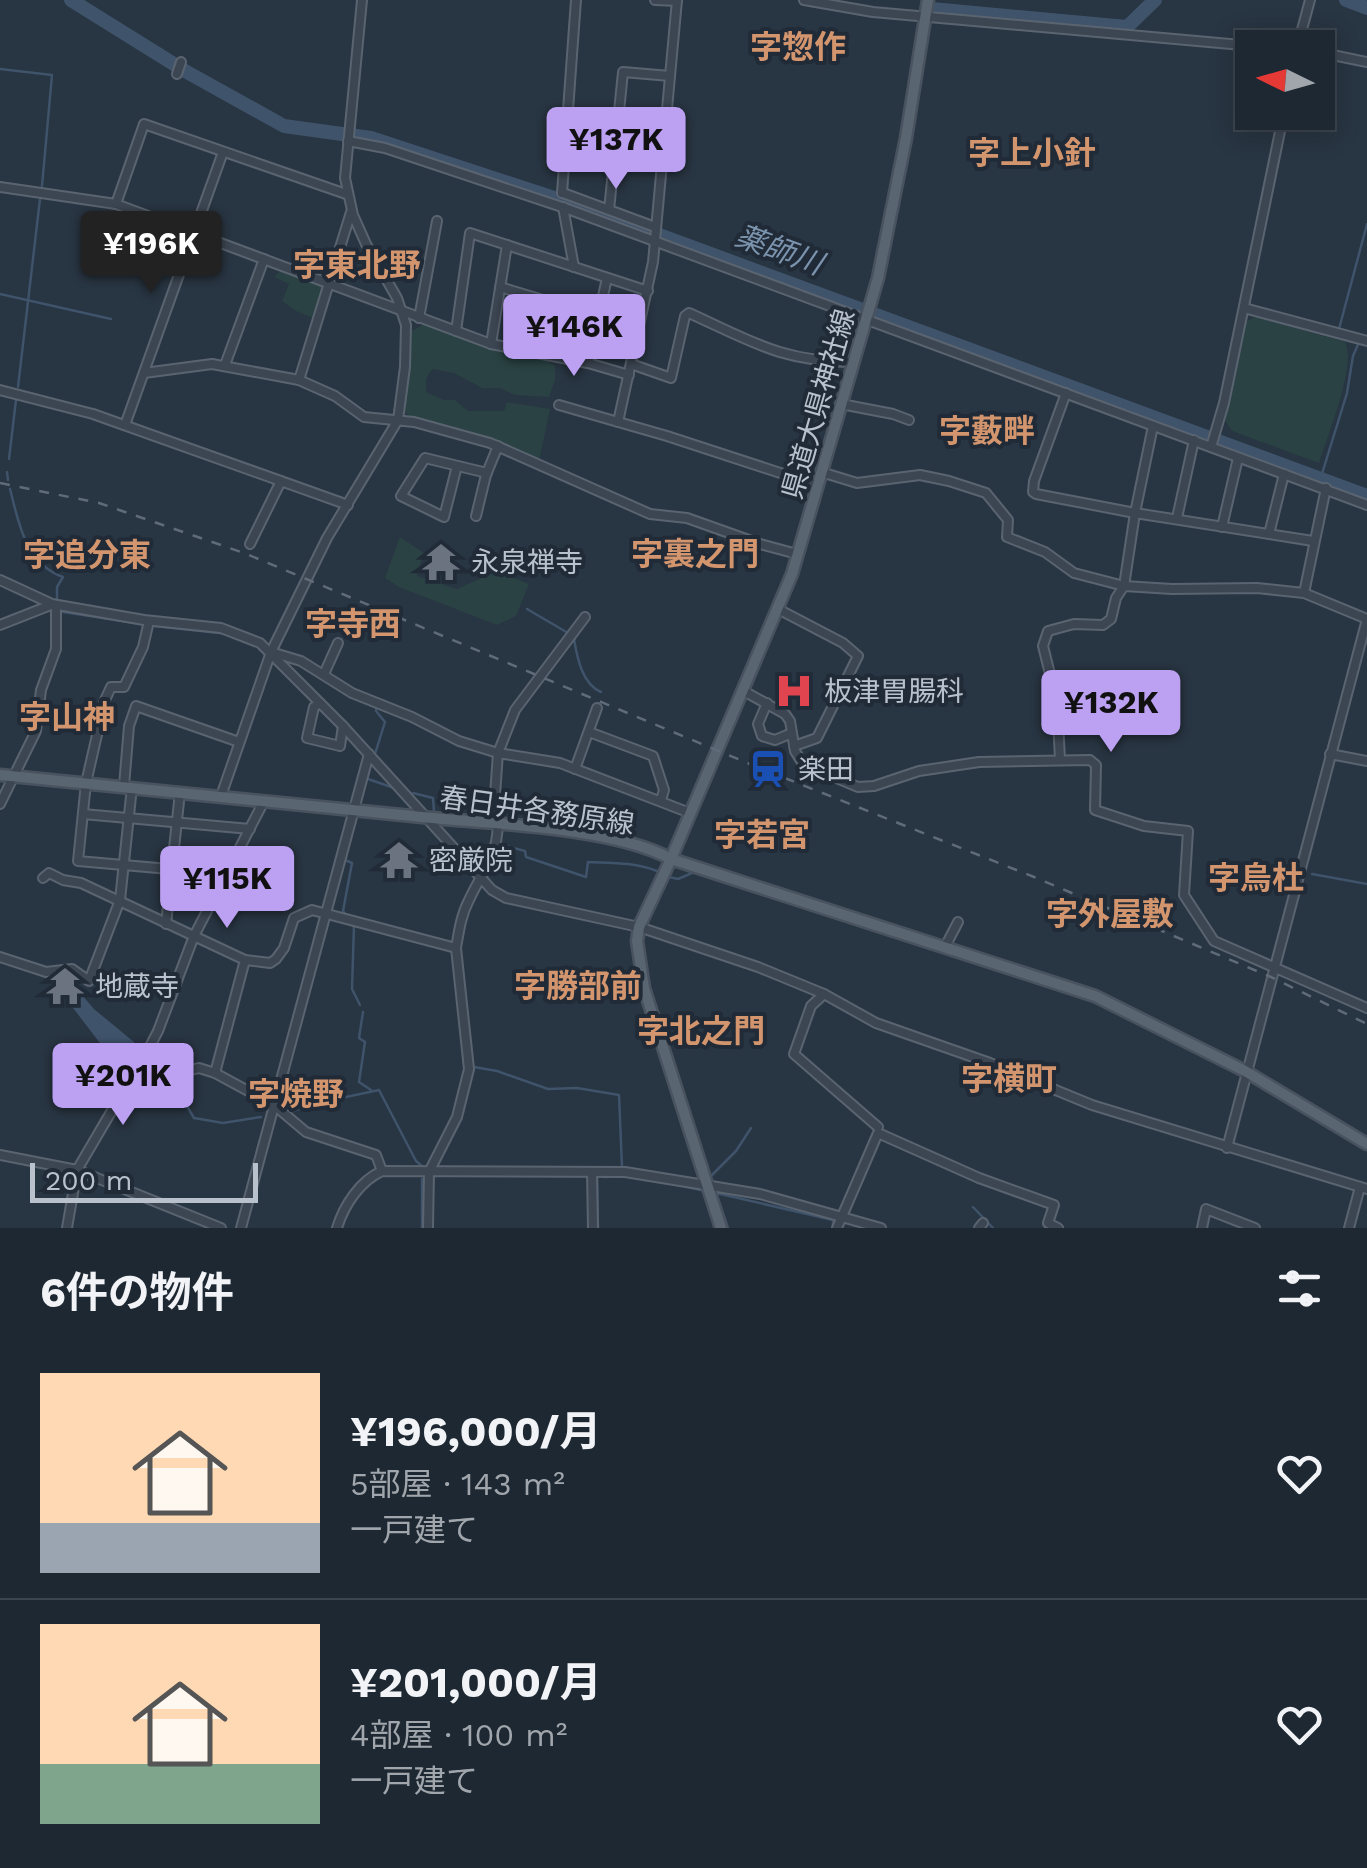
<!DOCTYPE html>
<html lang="ja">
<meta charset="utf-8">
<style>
:root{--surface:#1e2832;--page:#26303a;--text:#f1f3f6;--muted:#a1a6ac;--line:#3c444d;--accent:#bca0f2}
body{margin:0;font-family:"Work Sans","Noto Sans JP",sans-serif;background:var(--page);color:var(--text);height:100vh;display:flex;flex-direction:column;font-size:38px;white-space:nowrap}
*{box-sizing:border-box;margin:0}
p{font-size:32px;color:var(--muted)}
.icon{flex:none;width:55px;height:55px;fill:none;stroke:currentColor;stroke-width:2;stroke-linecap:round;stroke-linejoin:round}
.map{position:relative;height:1228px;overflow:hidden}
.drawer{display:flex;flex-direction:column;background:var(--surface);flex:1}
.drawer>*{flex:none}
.needle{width:65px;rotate:275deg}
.buttons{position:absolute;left:1235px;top:30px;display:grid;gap:20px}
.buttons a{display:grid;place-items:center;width:100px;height:100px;border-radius:0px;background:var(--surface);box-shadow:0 5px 25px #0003,0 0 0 2px var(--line);font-size:50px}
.scale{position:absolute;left:30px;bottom:25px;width:228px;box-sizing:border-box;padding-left:10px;border:5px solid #b9c1cc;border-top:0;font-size:28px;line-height:35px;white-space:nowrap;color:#b9c1cc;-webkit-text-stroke:8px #212b38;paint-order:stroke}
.price{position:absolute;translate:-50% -85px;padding:0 22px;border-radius:10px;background:var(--accent);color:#111;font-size:32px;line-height:65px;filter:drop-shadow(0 2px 5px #0008)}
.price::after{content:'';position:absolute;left:50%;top:60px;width:30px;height:22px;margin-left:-15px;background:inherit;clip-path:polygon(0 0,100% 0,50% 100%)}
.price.selected{background:#222;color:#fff}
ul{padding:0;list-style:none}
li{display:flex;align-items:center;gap:30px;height:250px;padding:0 40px}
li+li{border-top:2px solid var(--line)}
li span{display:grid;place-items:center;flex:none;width:280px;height:200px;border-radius:0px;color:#555}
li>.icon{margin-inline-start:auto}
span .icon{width:120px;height:120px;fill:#fffc;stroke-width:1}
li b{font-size:42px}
h2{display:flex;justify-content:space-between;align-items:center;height:120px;padding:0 40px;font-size:42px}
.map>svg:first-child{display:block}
.green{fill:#2a4243}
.water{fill:#3f536b}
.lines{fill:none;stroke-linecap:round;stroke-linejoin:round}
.stream{stroke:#3f536b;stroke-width:2.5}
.river{stroke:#3f536b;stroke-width:14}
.minor-casing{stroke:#5a6470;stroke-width:12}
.major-casing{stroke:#49525f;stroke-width:15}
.minor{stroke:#3c4652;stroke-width:8}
.major{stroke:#5a6572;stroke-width:10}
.rail{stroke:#5f6b79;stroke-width:2.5;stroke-dasharray:10 10;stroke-linecap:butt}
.labels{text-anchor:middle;stroke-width:8;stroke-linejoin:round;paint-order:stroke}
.street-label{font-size:28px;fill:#b9c1cc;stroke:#212b38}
.poi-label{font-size:28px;fill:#b9c1cc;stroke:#212b38;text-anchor:start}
.water-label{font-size:30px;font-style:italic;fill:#7b93ad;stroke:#212b38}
.quarter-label{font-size:32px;font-weight:bold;fill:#d3956d;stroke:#212b38}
</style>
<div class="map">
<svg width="1367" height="1228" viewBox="0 0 1367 1228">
<rect width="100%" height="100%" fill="#283542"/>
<g class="green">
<polygon points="283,269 326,288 316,319 296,311 282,301 289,284 274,277"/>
<path d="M 1255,317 L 1345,342 C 1357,365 1327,437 1319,463 L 1232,431 L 1225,420 L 1244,323 Z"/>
<path d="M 424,324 C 464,340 522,341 555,366 L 555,380 L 549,397 L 515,395 L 500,388 L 482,388 L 454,373 L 432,369 L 426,379 L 426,392 L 444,400 L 455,400 L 468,411 L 504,411 L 507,402 L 550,409 L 539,461 L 486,438 L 417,420 L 402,411 L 410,332 Z"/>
<polygon points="400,537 424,553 417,576 457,589 497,571 529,584 516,616 497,625 399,587 385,578"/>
</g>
<polygon class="water" points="82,995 94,1009 134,1042 134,1055 137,1060 130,1073 109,1055 67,1000"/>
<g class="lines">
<g class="stream">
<polyline points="677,39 681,6"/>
<polyline points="0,69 52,75 42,186"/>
<polyline points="661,237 661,236"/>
<polyline points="0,294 111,319"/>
<polyline points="1339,329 1367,224"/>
<polyline points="18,387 40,199"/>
<polyline points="9,459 16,400"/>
<polyline points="7,472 8,480"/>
<polyline points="1321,477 1347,393 1353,356 1360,340"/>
<path d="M 10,489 C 19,524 25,563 63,577 L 57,587 L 57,599"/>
<polyline points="527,609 568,633"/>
<polyline points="63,612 142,624"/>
<polyline points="155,626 228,634"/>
<path d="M 574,639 C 577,657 582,684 601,692"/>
<polyline points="375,754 385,722 376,711 377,706"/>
<polyline points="368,779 394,788"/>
<polyline points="413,793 433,798 434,811"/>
<path d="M 499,844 L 525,851 L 526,857 L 586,877 L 588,862 C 612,863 634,862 657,871"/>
<polyline points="1312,874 1367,884"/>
<polyline points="669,877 678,879 692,873"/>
<polyline points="346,915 343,911 352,863 345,860 349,841"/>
<polyline points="354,925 352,989 360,1005"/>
<polyline points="0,953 46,967"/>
<polyline points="363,1012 359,1038 365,1042 359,1082 371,1090"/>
<polyline points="474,1067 497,1071 548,1089 577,1088 619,1095 622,1167 628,1169"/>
<polyline points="167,1079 177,1089 194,1118 223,1123 261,1117"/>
<polyline points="290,1112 313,1104 379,1090 416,1161 422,1166"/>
<polyline points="597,1176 598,1228"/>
<polyline points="604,1177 628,1176"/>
<polyline points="710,1177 736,1151 751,1128"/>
<polyline points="422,1179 422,1228"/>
<polyline points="660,1181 701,1190"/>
<polyline points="973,1207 993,1228"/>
<polyline points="728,1228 716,1193 833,1220 833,1228"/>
</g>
<g class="river">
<polyline points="71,0 185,71 284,126 371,138 597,212 1367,496"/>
<polyline points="1346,0 1367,8"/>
<polyline points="932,9 1127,27 1155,0"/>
</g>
<g class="minor-casing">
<g id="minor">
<polyline points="655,0 677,1"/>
<polyline points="804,0 873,12 1275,48"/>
<polyline points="1297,48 1310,0"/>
<polyline points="1318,52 1367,62"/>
<polyline points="177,74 181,62"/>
<polyline points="348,141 385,148 565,208 1367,505"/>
<polyline points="0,187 116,204 491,344 588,363 607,278"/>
<polyline points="562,193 576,0"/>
<polyline points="563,193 655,227"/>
<polyline points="116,204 144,124 346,194"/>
<polyline points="563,207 574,267"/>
<polyline points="609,210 623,72 670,76"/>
<polyline points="500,287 596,316"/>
<polyline points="1244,308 1367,341"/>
<polyline points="419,318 437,221"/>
<polyline points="456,331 470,233 648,291"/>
<polyline points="491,344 507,245"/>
<polyline points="588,363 629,375"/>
<path d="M 631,364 L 671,378 L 685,316 L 689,313 C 751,341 782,362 853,362"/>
<polyline points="225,365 264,259"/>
<polyline points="144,373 212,364 299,380 335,396 364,417 414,422 490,443 650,514 687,518 760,544 797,554"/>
<polyline points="299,380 351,212"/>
<polyline points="0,390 93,414 348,505"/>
<polyline points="1066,393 1034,481 1033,492 1036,494 1135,513 1153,426"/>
<polyline points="841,404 893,414 909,420"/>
<polyline points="559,405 667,436 817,485"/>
<polyline points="618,422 653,262 677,0"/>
<polyline points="125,425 223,152"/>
<polyline points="1211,447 1224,403 1284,112"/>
<polyline points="457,466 444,517 401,496 425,458 487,473"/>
<polyline points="821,472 857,483 920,475 949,481 986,493 1008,520 1007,537 1045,552 1074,573 1124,586 1172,589 1257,588 1304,593 1367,619"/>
<polyline points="476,516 486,475 498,446"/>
<polyline points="1177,518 1194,440"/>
<polyline points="1222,527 1238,458"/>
<polyline points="1269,534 1284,474"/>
<polyline points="250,544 281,481"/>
<polyline points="0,580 52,604 144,620 221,628 260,643 343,726 492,890 506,898 639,927 758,967 824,994 876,1023 990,1063 1092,1105 1367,1189"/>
<polyline points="1304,593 1326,488"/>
<polyline points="778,609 843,643 858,656 817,738 794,746"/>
<polyline points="149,621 143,647 124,687 111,687 105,700 86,783 78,861 226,874"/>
<polyline points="0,625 51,605"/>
<polyline points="271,652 301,661 352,693 412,717 459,741 498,753 560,763 690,813"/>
<polyline points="324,674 338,643"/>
<polyline points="742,690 785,714 790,721 795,751 803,764 858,787 874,786 919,771 979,762 1090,760 1096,765 1095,810 1144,826 1188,831 1184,895 1214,941 1367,1008"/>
<polyline points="320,703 314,707 307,738 340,746 343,726"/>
<polyline points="767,703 758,724 762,736 775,740 792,733"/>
<polyline points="589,732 653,756 664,790 661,800"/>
<polyline points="1330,754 1367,761"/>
<polyline points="1060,759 1057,702 1043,646 1048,631 1074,624 1103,625 1111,619 1116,598 1124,586 1135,513 1313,541"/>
<polyline points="575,769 597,708"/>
<polyline points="124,786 129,726 136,706 239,742"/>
<polyline points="221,796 271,652 327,538 398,420 405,367 406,325 397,298 366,244 353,215 345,178 362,0"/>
<polyline points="0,804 36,731 41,690 56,649 56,605"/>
<polyline points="83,814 250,829"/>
<polyline points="493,823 498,753 515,710 585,617"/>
<polyline points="43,878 49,873 63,880 81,883 245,960 270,963 276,959 284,948 294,918 312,910 456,948"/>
<polyline points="166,924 180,792"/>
<polyline points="946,945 958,922"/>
<polyline points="0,957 46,972 72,969 89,981 120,900 132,787"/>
<polyline points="824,994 811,1006 794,1054 878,1127"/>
<polyline points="142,1068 169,1075 199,1068 215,1073 274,1105 306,1132 376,1155 382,1171"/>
<polyline points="215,1073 245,960"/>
<polyline points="1227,1148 1367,619"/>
<polyline points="0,1155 77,1170 221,1228"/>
<polyline points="592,1172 593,1228"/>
<polyline points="67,1228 77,1170 111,1112 142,1068 144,1058 158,1031 194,936 264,801"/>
<polyline points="241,1228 369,754"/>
<path d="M 337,1228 C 344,1205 360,1181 382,1171 L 625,1172 L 760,1194 L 881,1228"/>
<path d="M 428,1228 L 429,1172 L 457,1117 L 469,1069 L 456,948 C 459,931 461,915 469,900 C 484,867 496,863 498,824"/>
<polyline points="837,1228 878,1133 979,1178 1054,1205 1048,1223 1058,1228"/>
<polyline points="979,1228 983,1223"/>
<polyline points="1202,1228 1206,1209 1255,1228"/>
<polyline points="1349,1228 1360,1187"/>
</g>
</g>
<g class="major-casing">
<g id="major">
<path d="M 0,775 C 144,790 288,804 432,818 C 498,824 615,828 671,859 L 1095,996 L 1245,1071 L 1367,1144"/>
<polyline points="721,1228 644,988 637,941 639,927 671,859 792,574 878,278 906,138 928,0"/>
</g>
</g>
<use href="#minor" class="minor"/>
<use href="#major" class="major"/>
<polyline class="rail" points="0,483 99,503 244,553 757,767 1034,877 1271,977 1367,1024"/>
</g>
<defs>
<g id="temple-bare" transform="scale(3)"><path d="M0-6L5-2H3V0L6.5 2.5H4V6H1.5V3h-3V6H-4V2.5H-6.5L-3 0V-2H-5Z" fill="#6b7280" stroke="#212b38" stroke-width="2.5" paint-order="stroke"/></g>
<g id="hospital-bare" transform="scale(3)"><path d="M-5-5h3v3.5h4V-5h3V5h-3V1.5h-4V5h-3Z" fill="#e0444e" stroke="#212b38" stroke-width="2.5" paint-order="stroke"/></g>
<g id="station-bare" transform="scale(3)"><path d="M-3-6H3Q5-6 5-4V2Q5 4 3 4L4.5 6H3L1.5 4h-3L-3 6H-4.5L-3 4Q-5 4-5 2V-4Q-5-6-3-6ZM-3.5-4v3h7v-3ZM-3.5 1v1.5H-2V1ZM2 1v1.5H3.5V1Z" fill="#1a4fb4" stroke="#212b38" stroke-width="2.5" paint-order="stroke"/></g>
</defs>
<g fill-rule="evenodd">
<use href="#temple-bare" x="441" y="562"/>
<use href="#hospital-bare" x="794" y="691"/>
<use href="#station-bare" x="768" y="769"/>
<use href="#temple-bare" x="399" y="860"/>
<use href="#temple-bare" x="65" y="986"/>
</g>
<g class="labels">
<g class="street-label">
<text transform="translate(818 404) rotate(-74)" y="10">県道大県神社線</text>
<text transform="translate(537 810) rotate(8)" y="10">春日井各務原線</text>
</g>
<g class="poi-label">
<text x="471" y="572">永泉禅寺</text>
<text x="824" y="701">板津胃腸科</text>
<text x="798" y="779">楽田</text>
<text x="429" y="870">密厳院</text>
<text x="95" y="996">地蔵寺</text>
</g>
<g class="water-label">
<text transform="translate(779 250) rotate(20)" y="10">薬師川</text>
</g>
<g class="quarter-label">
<text x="798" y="58">字惣作</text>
<text x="1032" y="164">字上小針</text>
<text x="357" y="276">字東北野</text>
<text x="987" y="442">字藪畔</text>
<text x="695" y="565">字裏之門</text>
<text x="87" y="566">字追分東</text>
<text x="353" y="635">字寺西</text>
<text x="67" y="728">字山神</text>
<text x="762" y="846">字若宮</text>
<text x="1256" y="889">字烏杜</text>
<text x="1110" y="925">字外屋敷</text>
<text x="578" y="997">字勝部前</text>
<text x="701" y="1042">字北之門</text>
<text x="1009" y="1090">字横町</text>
<text x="296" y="1105">字焼野</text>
</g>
</g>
</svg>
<div class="buttons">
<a><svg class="needle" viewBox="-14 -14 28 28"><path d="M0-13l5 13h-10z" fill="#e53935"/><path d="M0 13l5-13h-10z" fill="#a1a6ac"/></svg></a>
</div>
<div class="scale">200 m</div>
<b class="price" style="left:616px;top:192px">¥137K</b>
<b class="price selected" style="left:151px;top:296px">¥196K</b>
<b class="price" style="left:574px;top:379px">¥146K</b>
<b class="price" style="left:1111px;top:755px">¥132K</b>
<b class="price" style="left:227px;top:931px">¥115K</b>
<b class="price" style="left:123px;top:1128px">¥201K</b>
</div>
<section class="drawer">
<h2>6件の物件<svg class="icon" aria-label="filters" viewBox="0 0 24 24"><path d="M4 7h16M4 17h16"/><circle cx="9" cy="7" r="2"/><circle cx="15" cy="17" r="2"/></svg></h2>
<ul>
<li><span style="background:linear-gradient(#ffd9b3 75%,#9aa5b1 0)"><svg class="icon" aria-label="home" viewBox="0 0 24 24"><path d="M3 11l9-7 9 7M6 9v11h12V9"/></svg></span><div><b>¥196,000/月</b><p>5部屋 · 143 m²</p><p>一戸建て</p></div><svg class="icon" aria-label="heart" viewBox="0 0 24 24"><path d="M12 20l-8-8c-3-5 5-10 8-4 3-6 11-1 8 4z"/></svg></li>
<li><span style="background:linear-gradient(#ffd9b3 70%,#7fa58c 0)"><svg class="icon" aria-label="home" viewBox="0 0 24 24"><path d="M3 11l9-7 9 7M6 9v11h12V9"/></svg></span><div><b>¥201,000/月</b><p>4部屋 · 100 m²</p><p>一戸建て</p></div><svg class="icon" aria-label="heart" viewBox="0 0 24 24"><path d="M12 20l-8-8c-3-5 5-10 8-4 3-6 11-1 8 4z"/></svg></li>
</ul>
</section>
